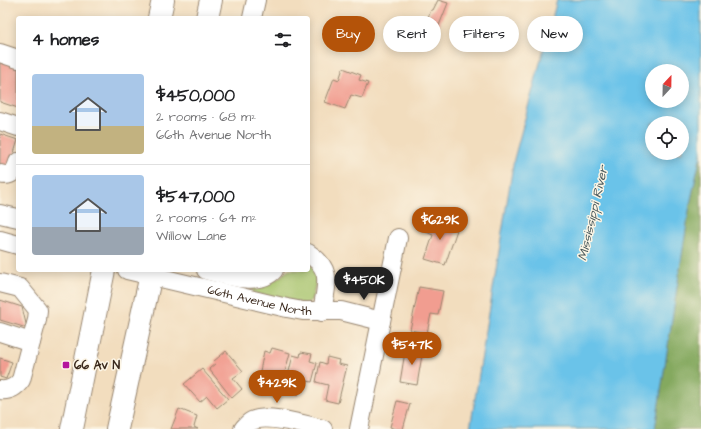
<!DOCTYPE html>
<meta charset="utf-8">
<style>
:root{--surface:#fff;--page:#f6f6f6;--text:#202124;--muted:#757577;--line:#e0e0e0;--accent:#b45309}
body{margin:0;font-family:"Architects Daughter",sans-serif;background:var(--page);color:var(--text);height:100vh;display:flex;flex-direction:column;font-size:15px;white-space:nowrap}
*{box-sizing:border-box;margin:0}
p{font-size:13px;color:var(--muted)}
.icon{flex:none;width:22px;height:22px;fill:none;stroke:currentColor;stroke-width:2;stroke-linecap:round;stroke-linejoin:round}
.map{position:relative;flex:1;overflow:hidden}
.details{position:absolute;left:16px;top:16px;width:294px;height:256px;display:flex;flex-direction:column;background:var(--surface);border-radius:4px;box-shadow:0 2px 10px #0003}
.details>*{flex:none}
.banner{position:absolute;left:322px;top:16px;width:319px;height:36px;display:flex;gap:8px}
.needle{width:26px;rotate:22deg}
.buttons{position:absolute;left:645px;top:64px;display:grid;gap:8px}
.buttons a{display:grid;place-items:center;width:44px;height:44px;border-radius:50%;background:var(--surface);box-shadow:0 2px 10px #0003;font-size:20px}
.price{position:absolute;translate:-50% -34px;padding:0 9px;border-radius:14px;background:var(--accent);color:#fff;font-size:13px;line-height:26px;filter:drop-shadow(0 1px 2px #0008)}
.price::after{content:'';position:absolute;left:50%;top:24px;width:12px;height:9px;margin-left:-6px;background:inherit;clip-path:polygon(0 0,100% 0,50% 100%)}
.price.active{background:#222;color:#fff}
ul{padding:0;list-style:none}
li{display:flex;align-items:center;gap:12px;height:100px;padding:0 16px}
li+li{border-top:1px solid var(--line)}
li span{display:grid;place-items:center;flex:none;width:112px;height:80px;border-radius:4px;color:#555}
li>.icon{margin-inline-start:auto}
span .icon{width:48px;height:48px;fill:#fffc;stroke-width:1}
li b{font-size:17px}
h2{display:flex;justify-content:space-between;align-items:center;height:48px;padding:0 16px;font-size:17px}
.pill{padding:0 14px;border-radius:18px;background:var(--surface);box-shadow:0 2px 10px #0003;font-size:14px;line-height:36px}
.pill.active{background:var(--accent);color:#fff}
.map>svg:first-child{display:block}
.green{fill:#a5c36b;stroke:#707644}
.forest{fill:#84a95f;stroke:#606a3e}
.water{fill:#6bc3e9;stroke:#537684;fill-rule:evenodd}
.building{fill:#f19d90}
.lines{fill:none;stroke-linecap:round;stroke-linejoin:round}
.minor-casing{stroke:#96846e;stroke-width:20}
.highway-casing{stroke:#96846e;stroke-width:24}
.minor{stroke:#fff;stroke-width:18}
.highway{stroke:#fff;stroke-width:22}
.poi-dot{fill:#b5179e;stroke:#fcf5e5;stroke-width:1.5}
.labels{text-anchor:middle;stroke-width:3;stroke-linejoin:round;paint-order:stroke}
.street-label{font-size:12px;fill:#3b2a1e;stroke:#fcf5e5}
.poi-label{font-size:12px;font-weight:bold;fill:#3b2a1e;stroke:#fcf5e5;text-anchor:start}
.water-label{font-size:13px;font-style:italic;fill:#49585b;stroke:#fcf5e5}
</style>
<div class="map">
<svg width="701" height="429" viewBox="0 0 701 429">
<rect width="100%" height="100%" fill="#fcf5e5"/>
<filter id="ink" filterUnits="userSpaceOnUse"><feTurbulence type="fractalNoise" baseFrequency=".025" numOctaves="2"/><feDisplacementMap in="SourceGraphic" scale="8" xChannelSelector="R" yChannelSelector="G"/><feConvolveMatrix kernelMatrix="1 2 1 2 8 2 1 2 1" color-interpolation-filters="sRGB"/></filter>
<filter id="wash" filterUnits="userSpaceOnUse"><feTurbulence type="fractalNoise" baseFrequency=".012" numOctaves="4" result="noise"/><feDisplacementMap in="SourceGraphic" scale="16" xChannelSelector="R" yChannelSelector="G"/><feGaussianBlur stdDeviation="0.9" result="paint"/><feColorMatrix in="noise" values="0 0 0 0 0 0 0 0 0 0 0 0 0 0 0 0 0 1.4 0 .05"/><feComposite in="paint" operator="in"/></filter>
<g filter="url(#wash)">
<rect width="100%" height="100%" fill="#f2ddbe"/>
<polygon class="green" points="308,264 316,270 317,277 313,295 311,300 306,304 252,293 253,287 267,284 277,279 289,270 308,270"/>
<polygon class="forest" points="701,154 701,429 655,429 690,204"/>
<path class="water" d="M 557,0 L 701,0 L 701,154 L 690,204 L 655,429 L 470,429 L 514,159 ZM 652,71 L 682,71 L 682,101 L 652,101 ZM 652,123 L 682,123 L 682,153 L 652,153 Z"/>
<g id="blocks">
<g class="building">
<polygon points="438,0 448,3 438,28 426,23 431,10 433,10"/>
<polygon points="0,56 18,62 18,108 0,102"/>
<polygon points="343,68 361,75 359,80 368,83 362,98 351,95 345,109 325,102 334,78 339,80"/>
<polygon points="0,134 18,140 9,169 0,166"/>
<polygon points="432,213 437,214 435,222 457,230 445,265 425,259 433,235 426,232"/>
<polygon points="419,287 443,291 438,315 431,314 427,333 410,330"/>
<polygon points="0,300 22,307 27,328 0,320"/>
<polygon points="406,346 423,349 417,385 400,382"/>
<polygon points="272,348 290,353 280,391 269,388 272,374 260,371 264,351 270,353"/>
<polygon points="226,351 243,371 233,378 242,389 232,398 209,369 216,363 214,361"/>
<polygon points="301,352 312,354 310,361 317,363 312,382 302,380 298,395 284,392 293,355 300,357"/>
<polygon points="327,357 339,360 338,364 347,366 338,403 325,400 328,385 316,382 320,362 326,364"/>
<polygon points="0,358 12,362 6,379 0,377"/>
<polygon points="202,369 228,399 217,408 207,396 200,402 184,384"/>
<polygon points="397,401 410,404 403,429 395,429 390,427"/>
<polygon points="179,409 197,416 194,427 198,429 171,429"/>
</g>
</g>
</g>
<g filter="url(#ink)">
<use href="#blocks" fill-opacity="0" stroke="#96846e" stroke-width="1"/>
<g class="lines">
<g class="minor-casing">
<g id="minor">
<polyline points="252,18 256,0"/>
<polyline points="0,53 18,59"/>
<polyline points="0,121 18,127"/>
<path d="M 0,174 C 11,177 15,172 18,162"/>
<polyline points="0,214 18,218"/>
<polyline points="0,240 18,245"/>
<path d="M 308,253 C 334,270 326,285 322,312"/>
<path id="s1" d="M 127,270 L 287,308 L 303,311 L 341,311 L 381,321"/>
<path d="M 206,270 C 225,275 259,287 274,270"/>
<path d="M 0,283 L 20,288 L 38,310 L 37,320 L 21,380 C 16,387 9,391 0,390"/>
<polyline points="0,332 31,342"/>
<path d="M 243,429 C 245,427 247,424 250,422 C 265,412 305,425 323,429"/>
<polyline points="359,429 398,238"/>
</g>
</g>
<g class="highway-casing">
<g id="highway">
<polyline points="159,18 163,0"/>
<polyline points="207,18 211,0"/>
<polyline points="72,429 104,270"/>
<polyline points="117,429 152,270"/>
</g>
</g>
<use href="#minor" class="minor"/>
<use href="#highway" class="highway"/>
</g>
</g>
<rect class="poi-dot" x="62" y="361" width="8" height="8" rx="2"/>
<g class="labels">
<g class="street-label">
<text dy="4" stroke="none"><textPath href="#s1" startOffset="136">66th Avenue North</textPath></text>
</g>
<g class="poi-label">
<text x="74" y="369">66 Av N</text>
</g>
<g class="water-label">
<text transform="translate(592 213) rotate(-77)" y="5">Mississippi River</text>
</g>
</g>
</svg>
<div class="buttons">
<a><svg class="needle" viewBox="-14 -14 28 28"><path d="M0-13l5 13h-10z" fill="#e53935"/><path d="M0 13l5-13h-10z" fill="#757577"/></svg></a>
<a><svg class="icon" aria-label="locate" viewBox="0 0 24 24"><circle cx="12" cy="12" r="6"/><path d="M12 2v4M12 18v4M2 12h4M18 12h4"/></svg></a>
</div>
<b class="price" style="left:440px;top:241px">$629K</b>
<b class="price active" style="left:364px;top:301px">$450K</b>
<b class="price" style="left:412px;top:366px">$547K</b>
<b class="price" style="left:277px;top:404px">$429K</b>
<div class="banner">
<a class="pill active">Buy</a>
<a class="pill">Rent</a>
<a class="pill">Filters</a>
<a class="pill">New</a>
</div>
<section class="details">
<h2>4 homes<svg class="icon" aria-label="filters" viewBox="0 0 24 24"><path d="M4 7h16M4 17h16"/><circle cx="9" cy="7" r="2"/><circle cx="15" cy="17" r="2"/></svg></h2>
<ul>
<li><span style="background:linear-gradient(#a9c7e8 65%,#c2b280 0)"><svg class="icon" aria-label="home" viewBox="0 0 24 24"><path d="M3 11l9-7 9 7M6 9v11h12V9"/></svg></span><div><b>$450,000</b><p>2 rooms · 68 m²</p><p>66th Avenue North</p></div></li>
<li><span style="background:linear-gradient(#a9c7e8 65%,#9aa5b1 0)"><svg class="icon" aria-label="home" viewBox="0 0 24 24"><path d="M3 11l9-7 9 7M6 9v11h12V9"/></svg></span><div><b>$547,000</b><p>2 rooms · 64 m²</p><p>Willow Lane</p></div></li>
</ul>
</section>
</div>
